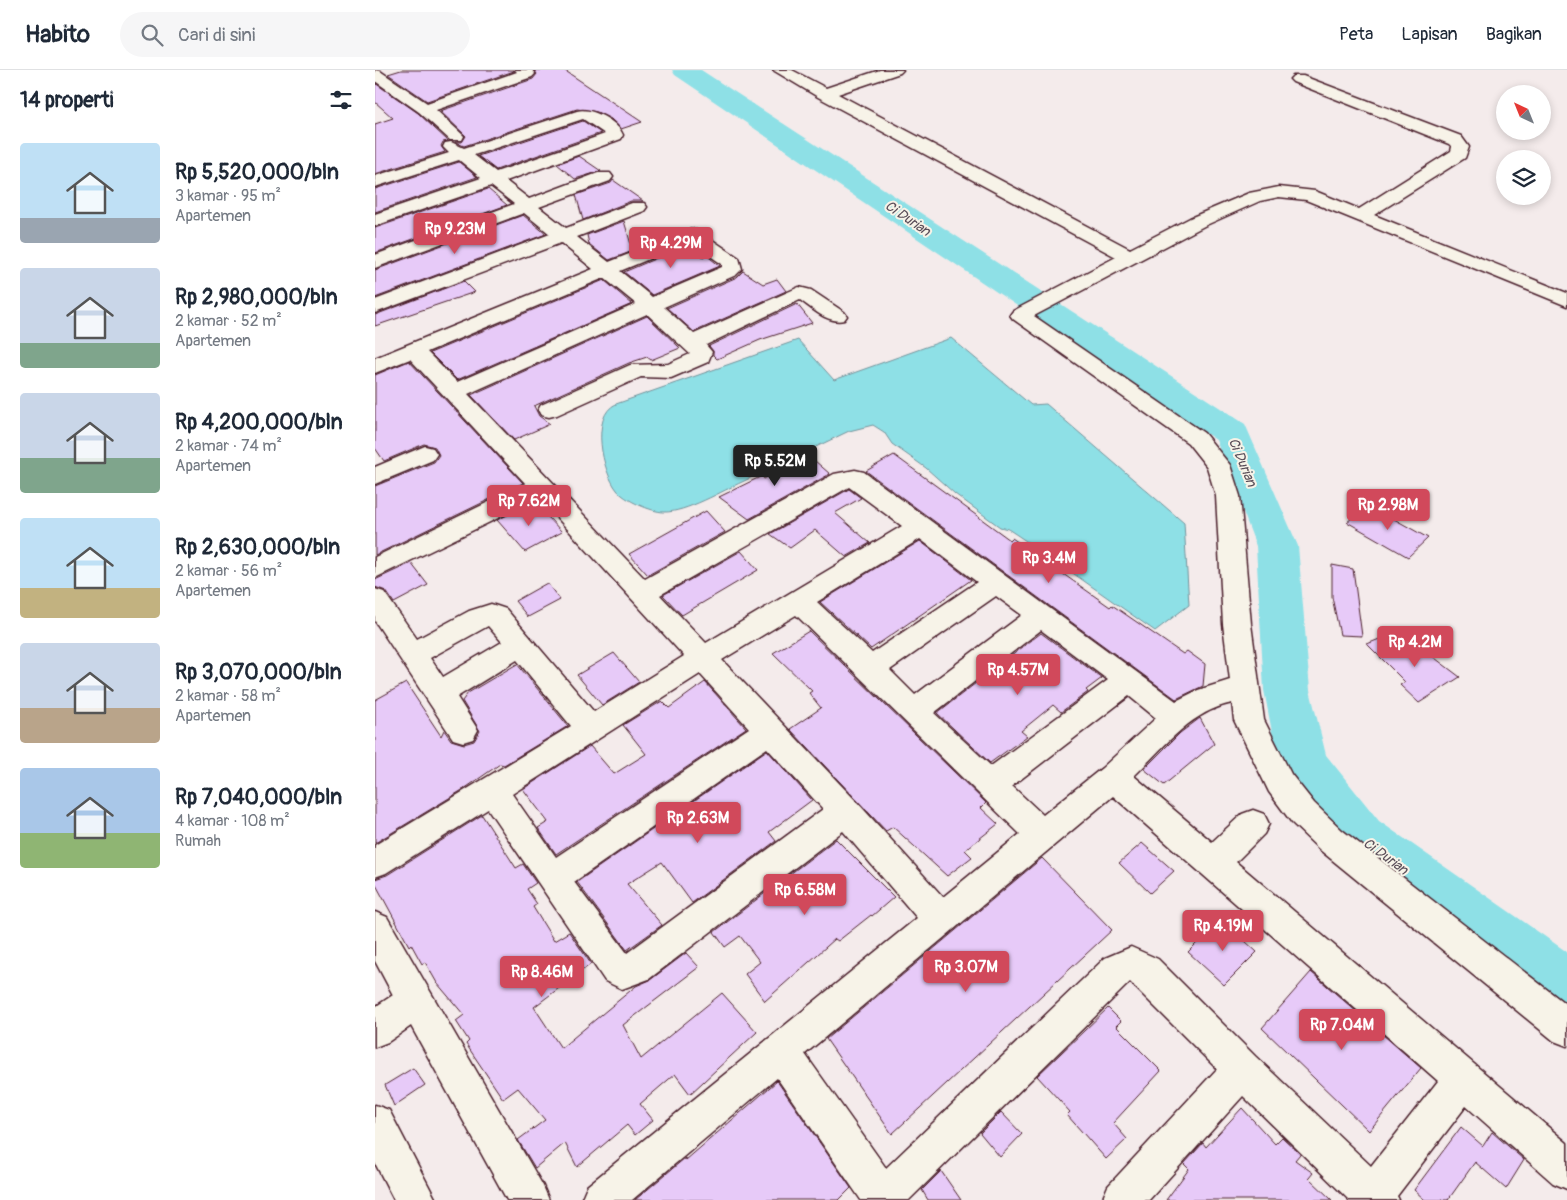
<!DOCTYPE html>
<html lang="id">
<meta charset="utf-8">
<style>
:root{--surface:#fff;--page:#f6f6f7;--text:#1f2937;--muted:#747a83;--line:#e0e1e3;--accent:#d1495b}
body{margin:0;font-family:Pangolin,sans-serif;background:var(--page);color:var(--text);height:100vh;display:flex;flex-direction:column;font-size:19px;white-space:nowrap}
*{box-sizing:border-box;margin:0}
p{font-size:16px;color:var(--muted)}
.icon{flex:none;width:28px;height:28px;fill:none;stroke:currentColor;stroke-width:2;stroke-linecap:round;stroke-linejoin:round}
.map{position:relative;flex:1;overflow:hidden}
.sheet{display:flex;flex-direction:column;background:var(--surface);width:375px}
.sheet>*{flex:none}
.needle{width:32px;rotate:317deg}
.fabs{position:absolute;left:1121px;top:15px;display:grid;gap:10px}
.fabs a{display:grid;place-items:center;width:55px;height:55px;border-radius:50%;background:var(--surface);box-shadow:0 2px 8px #0003;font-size:25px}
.price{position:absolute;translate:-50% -42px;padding:0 11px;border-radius:5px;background:var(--accent);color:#fff;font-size:16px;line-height:32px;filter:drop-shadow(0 1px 2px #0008)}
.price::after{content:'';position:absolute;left:50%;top:30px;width:15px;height:11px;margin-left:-8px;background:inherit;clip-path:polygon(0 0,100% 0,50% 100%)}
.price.active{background:#222;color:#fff}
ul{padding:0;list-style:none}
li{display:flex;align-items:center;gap:15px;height:125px;padding:0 20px}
li span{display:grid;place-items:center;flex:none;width:140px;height:100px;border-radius:5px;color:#555}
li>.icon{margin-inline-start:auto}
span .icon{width:60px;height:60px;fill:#fffc;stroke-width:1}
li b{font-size:21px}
h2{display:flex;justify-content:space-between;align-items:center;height:60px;padding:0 20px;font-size:21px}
header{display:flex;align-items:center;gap:30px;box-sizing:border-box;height:70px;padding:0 25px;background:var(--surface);border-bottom:1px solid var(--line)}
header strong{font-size:24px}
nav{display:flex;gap:28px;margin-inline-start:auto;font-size:18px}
.search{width:350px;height:45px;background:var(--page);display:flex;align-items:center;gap:12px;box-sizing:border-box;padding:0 18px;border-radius:28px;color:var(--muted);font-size:19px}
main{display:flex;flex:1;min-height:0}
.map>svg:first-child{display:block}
.water{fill:#8ee0e6;stroke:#73939b}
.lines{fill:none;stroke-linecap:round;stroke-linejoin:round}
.river{fill:#8ee0e6;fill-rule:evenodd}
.building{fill:#e7caf8;stroke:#4a1f2b}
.minor-casing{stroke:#4a1f2b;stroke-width:3}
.minor{fill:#f7f3e8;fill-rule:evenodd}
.labels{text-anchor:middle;stroke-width:4;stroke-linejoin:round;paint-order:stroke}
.water-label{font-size:14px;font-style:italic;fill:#5b4f5a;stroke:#f7f3e8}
</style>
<header>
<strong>Habito</strong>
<div class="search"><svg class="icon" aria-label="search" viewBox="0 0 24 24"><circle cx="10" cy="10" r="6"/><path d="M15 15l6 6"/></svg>Cari di sini</div>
<nav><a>Peta</a><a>Lapisan</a><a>Bagikan</a></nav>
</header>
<main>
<section class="sheet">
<h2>14 properti<svg class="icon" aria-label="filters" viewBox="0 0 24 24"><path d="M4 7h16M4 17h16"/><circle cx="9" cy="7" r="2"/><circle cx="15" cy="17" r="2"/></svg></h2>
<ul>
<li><span style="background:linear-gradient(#bfe0f5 75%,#9aa5b1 0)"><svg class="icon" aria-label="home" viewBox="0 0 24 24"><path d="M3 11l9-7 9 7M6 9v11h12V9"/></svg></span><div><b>Rp 5,520,000/bln</b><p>3 kamar · 95 m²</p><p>Apartemen</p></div></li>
<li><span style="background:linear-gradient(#c9d6e8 75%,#7fa58c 0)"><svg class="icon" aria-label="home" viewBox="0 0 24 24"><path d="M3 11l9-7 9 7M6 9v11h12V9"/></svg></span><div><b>Rp 2,980,000/bln</b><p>2 kamar · 52 m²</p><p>Apartemen</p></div></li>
<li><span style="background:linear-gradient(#c9d6e8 65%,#7fa58c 0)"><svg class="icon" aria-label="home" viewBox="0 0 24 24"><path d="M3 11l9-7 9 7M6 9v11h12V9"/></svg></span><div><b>Rp 4,200,000/bln</b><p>2 kamar · 74 m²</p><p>Apartemen</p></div></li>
<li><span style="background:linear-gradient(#bfe0f5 70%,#c2b280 0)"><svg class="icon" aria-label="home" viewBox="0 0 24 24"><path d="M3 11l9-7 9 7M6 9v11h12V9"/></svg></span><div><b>Rp 2,630,000/bln</b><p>2 kamar · 56 m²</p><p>Apartemen</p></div></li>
<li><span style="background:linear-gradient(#c9d6e8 65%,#b9a48a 0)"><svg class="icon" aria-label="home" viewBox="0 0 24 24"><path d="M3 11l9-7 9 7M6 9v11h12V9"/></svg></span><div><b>Rp 3,070,000/bln</b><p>2 kamar · 58 m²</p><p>Apartemen</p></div></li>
<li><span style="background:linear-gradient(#a9c7e8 65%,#8fb573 0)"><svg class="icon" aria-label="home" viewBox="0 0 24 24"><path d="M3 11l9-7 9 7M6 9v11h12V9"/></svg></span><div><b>Rp 7,040,000/bln</b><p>4 kamar · 108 m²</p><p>Rumah</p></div></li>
</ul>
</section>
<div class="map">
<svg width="1192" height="1130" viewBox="0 0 1192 1130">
<rect width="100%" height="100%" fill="#f4ebeb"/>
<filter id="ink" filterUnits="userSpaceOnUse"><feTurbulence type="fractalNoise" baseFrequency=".02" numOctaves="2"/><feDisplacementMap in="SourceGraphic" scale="10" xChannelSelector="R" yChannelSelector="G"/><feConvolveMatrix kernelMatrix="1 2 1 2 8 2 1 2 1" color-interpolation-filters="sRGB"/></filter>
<g filter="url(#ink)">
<path class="water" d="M 576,268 L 656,335 L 671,334 L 809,453 L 814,535 L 780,561 L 672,485 L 633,459 L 625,457 L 580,424 L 551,398 L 517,374 L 509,362 L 498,355 L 474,361 C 439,378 403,395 367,412 C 349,420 310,443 289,442 C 277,442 249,430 242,420 C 227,401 215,346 241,334 L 423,270 L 459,310 Z"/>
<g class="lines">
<polygon class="river" points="297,0 326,0 870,354 923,476 935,620 951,685 1004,751 1192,882 1192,946 1172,937 968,785 910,709 903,694 889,620 881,476 841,370 300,5"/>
</g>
<g class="building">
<polygon points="26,0 138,0 139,1 52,31 13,4"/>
<polygon points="159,0 189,0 267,52 246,59 236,49 222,42 202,39 89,76 80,72 87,72 91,66 65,41 158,9 162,4"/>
<polygon points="0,13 43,43 73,71 68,72 66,76 70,82 0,104 0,54 18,48 0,32"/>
<polygon points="208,51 226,63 121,100 103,86"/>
<polygon points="204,86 226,101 200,109 182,94"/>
<polygon points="84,92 102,107 0,142 0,119"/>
<polygon points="238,110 268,131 256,131 208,150 201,125 236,113"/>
<polygon points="113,119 132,135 0,183 0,158"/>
<polygon points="148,145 171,164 0,228 0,200"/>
<polygon points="249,151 258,181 234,190 214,174 212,165"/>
<polygon points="315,174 328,187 331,185 345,196 277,225 249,202"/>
<polygon points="368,201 388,214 402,209 411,221 319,262 292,238 362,207"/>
<polygon points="229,210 257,234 82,310 55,283"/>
<polygon points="89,211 100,222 0,256 0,245"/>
<polygon points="422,234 437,253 385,270 342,289 338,285 338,281 334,276"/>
<polygon points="272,246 305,278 276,290 272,287 254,293 159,336 164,346 175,354 139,370 96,325"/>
<polygon points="34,291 148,413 0,485 0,416 59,392 64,385 60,377 49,374 9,391 0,378 0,305"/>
<polygon points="432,384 455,404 374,449 344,427 387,406 389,409"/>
<polygon points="519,385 635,470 637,468 735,537 737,535 808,584 812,581 830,594 828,616 801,629 491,401"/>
<polygon points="474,419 486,428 460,443 495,473 471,487 440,460 415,478 395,464"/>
<polygon points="159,432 187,462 150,482 122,450"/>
<polygon points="994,435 1053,468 1033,487 972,452"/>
<polygon points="331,441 350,462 273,505 254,484"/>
<polygon points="545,471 596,510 496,579 445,532"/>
<polygon points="366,481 383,500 307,545 288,525"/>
<polygon points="36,493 53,515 19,533 11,521 0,517 0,510"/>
<polygon points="957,495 978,499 987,566 965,565 957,527"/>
<polygon points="172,513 185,530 153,547 140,531"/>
<polygon points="434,561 611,733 606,738 623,754 590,780 597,787 572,806 518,757 511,761 415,659 446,638 434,623 437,621 398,583"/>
<polygon points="666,563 727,608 711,620 713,622 686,642 678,635 646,661 652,666 615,693 562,643"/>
<polygon points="1012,566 1028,582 1040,573 1085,607 1044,633 1025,615 1030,612 992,574"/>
<polygon points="239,583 264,612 227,635 202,605"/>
<polygon points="142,594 193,656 129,695 125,694 89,719 0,773 0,630 31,613 66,666 69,660 76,670 89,674 99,671 105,661 87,631 93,623"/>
<polygon points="330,612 371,658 181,784 163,758 173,752 148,719 215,676 239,704 271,684 248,655 287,631 294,638"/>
<polygon points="825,648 839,674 789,715 769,699 805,663"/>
<polygon points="392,680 437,730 394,762 401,771 317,833 287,792 252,814 287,855 252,880 202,812"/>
<polygon points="107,745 141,798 148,794 161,813 152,819 162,834 158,837 179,871 194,862 216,894 159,937 186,978 261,916 275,910 311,883 324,897 248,955 266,989 347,923 382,962 315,1024 300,1004 265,1034 278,1050 260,1065 252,1055 202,1097 190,1073 160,1098 143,1070 170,1050 143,1018 128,1029 91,974 94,971 81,951 89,945 62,913 50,892 47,894 36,874 34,876 0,813 0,809 12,805"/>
<polygon points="461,769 519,827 497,846 496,845 463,871 460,869 390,931 370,904 385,892 365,866 350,877 339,862"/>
<polygon points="767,773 799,801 775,823 744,793"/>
<polygon points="667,788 737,860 517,1064 451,969"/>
<polygon points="846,849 882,882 849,915 813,882"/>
<polygon points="936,902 1046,998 994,1061 887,958"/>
<polygon points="733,938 746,951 741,956 786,1001 738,1053 752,1069 731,1089 692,1045 695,1042 662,1006"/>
<polygon points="38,998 50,1015 19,1036 10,1015"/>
<polygon points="402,1011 476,1118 464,1130 260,1130 310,1088 311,1090"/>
<polygon points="867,1038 900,1074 907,1067 925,1084 920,1090 938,1103 934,1108 957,1130 791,1130 814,1099 809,1094 828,1073 831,1077"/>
<polygon points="626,1042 647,1064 625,1087 605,1063"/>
<polygon points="1086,1057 1108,1076 1117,1062 1149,1090 1131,1119 1100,1092 1073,1130 1050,1130 1039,1120"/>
<polygon points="566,1101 586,1130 553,1130 547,1120"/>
</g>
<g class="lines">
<g class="minor-casing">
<g id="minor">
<polygon points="0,0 5,1 52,33 142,2 140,0 157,0 160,4 157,7 61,40 89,66 87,70 75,70 44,42 0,11"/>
<path d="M 398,0 L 417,0 L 451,18 L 505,0 L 528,0 L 525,3 L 463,24 L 755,179 L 815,148 L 874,123 L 904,117 L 940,121 L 984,139 L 1076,81 L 1077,77 L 1074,74 L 918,12 L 915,9 L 918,6 L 928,6 L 1086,66 L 1094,77 L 1090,88 L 999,145 L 1192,223 L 1192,236 L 931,130 L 904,127 L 885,131 L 829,156 L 659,246 L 829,363 L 855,395 L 865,426 L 876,554 L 889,650 L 916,704 L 939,733 L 967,760 L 1192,935 L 1192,976 L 1179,971 L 945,780 L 917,753 L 894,722 L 859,650 L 857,633 C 816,641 788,678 759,706 L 837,772 L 867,744 L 878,740 L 889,744 L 894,754 L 889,764 L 861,792 L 1192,1073 L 1192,1119 L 1178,1113 L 1091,1036 L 1022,1126 L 1024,1130 L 974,1130 L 868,1026 L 774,1130 L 727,1130 L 733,1116 L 842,999 L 755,912 L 534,1130 L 486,1130 L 402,1008 L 257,1130 L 206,1130 L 212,1116 L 542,848 L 468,761 L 274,909 L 247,919 L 230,911 L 113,739 L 11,803 L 0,807 L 0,775 L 196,656 L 142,590 L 82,627 L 103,660 L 98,669 L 88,672 L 78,669 L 0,551 L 0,519 L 9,522 L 42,569 L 94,541 L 116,534 L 131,539 L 219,642 L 309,586 L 164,428 L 0,508 L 0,487 L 151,414 L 35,289 L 0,303 L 0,288 L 218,199 L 186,173 L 0,243 L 0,230 L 175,164 L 149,143 L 0,198 L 0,185 L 139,134 L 116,116 L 0,156 L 0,144 L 106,108 L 84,90 L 0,117 L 0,106 L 74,83 L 68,77 L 70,73 L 76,72 L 89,78 L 202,41 C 217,37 243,52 248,65 L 246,69 L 131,111 L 154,129 L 223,103 L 235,103 L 238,107 L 235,111 L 164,137 L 191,158 L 257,133 L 269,133 L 272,137 L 269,141 L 202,167 L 234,192 L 317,159 L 324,161 L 364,188 L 367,199 L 361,205 L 289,237 L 319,264 L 424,217 L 436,220 L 469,242 L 472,246 L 469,250 C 453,254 438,239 425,230 L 331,275 L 337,282 L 333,292 L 296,308 L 266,307 L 182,345 L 174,347 L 166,345 L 163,340 L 166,335 L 255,295 L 293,294 L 315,284 L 272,244 L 93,324 L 270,509 L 459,404 L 480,400 L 489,402 L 801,631 L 823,620 L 855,610 L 848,554 L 841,426 L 832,397 L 813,373 L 638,249 L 635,245 L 638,241 L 741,187 L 443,27 ZM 208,49 L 230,64 L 121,102 L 99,85 ZM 315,172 L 347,194 L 347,197 L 277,227 L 245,201 ZM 229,208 L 261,234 L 82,312 L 52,282 ZM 474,417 L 527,456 L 331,573 L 285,525 ZM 545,469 L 602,512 L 497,583 L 442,532 ZM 621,526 L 647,545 L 540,625 L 515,600 ZM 421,545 L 645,764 L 568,827 L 481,731 L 347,590 ZM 113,556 L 127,572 L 68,607 L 55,588 ZM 666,560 L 733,610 L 616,696 L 559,643 ZM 325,604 L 374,658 L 181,787 L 137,724 ZM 754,626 L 781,648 L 727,698 L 668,745 L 637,716 ZM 392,678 L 448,739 L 252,883 L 199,812 ZM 738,726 L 1063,1011 L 996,1096 L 880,986 L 783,889 L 756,877 L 730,888 L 511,1098 L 430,984 Z"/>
<polygon points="50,376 58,378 62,384 58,390 0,414 0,397"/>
<polygon points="0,842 12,847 168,1116 174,1130 132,1130 36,956 13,972 0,977 0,937 18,925 0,891"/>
<polygon points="0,1035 14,1040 61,1130 19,1130 0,1093"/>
</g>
</g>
<use href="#minor" class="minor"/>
</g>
</g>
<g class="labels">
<g class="water-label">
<text transform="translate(533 148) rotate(34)" y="5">Ci Durian</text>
<text transform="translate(868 392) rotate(67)" y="5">Ci Durian</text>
<text transform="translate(1011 786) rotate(36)" y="5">Ci Durian</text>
</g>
</g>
</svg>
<div class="fabs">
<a><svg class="needle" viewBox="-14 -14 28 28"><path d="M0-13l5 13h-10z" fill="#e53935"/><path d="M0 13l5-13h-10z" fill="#747a83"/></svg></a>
<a><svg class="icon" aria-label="layers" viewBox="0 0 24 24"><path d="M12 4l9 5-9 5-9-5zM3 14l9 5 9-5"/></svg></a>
</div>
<b class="price" style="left:80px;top:185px">Rp 9.23M</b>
<b class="price" style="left:296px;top:199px">Rp 4.29M</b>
<b class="price active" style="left:400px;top:417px">Rp 5.52M</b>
<b class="price" style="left:154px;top:457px">Rp 7.62M</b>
<b class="price" style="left:1013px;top:461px">Rp 2.98M</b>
<b class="price" style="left:674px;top:514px">Rp 3.4M</b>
<b class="price" style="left:1040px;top:598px">Rp 4.2M</b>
<b class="price" style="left:643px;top:626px">Rp 4.57M</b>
<b class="price" style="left:323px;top:774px">Rp 2.63M</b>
<b class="price" style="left:430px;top:846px">Rp 6.58M</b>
<b class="price" style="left:848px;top:882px">Rp 4.19M</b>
<b class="price" style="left:591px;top:923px">Rp 3.07M</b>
<b class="price" style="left:167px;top:928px">Rp 8.46M</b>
<b class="price" style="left:967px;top:981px">Rp 7.04M</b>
</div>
</main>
